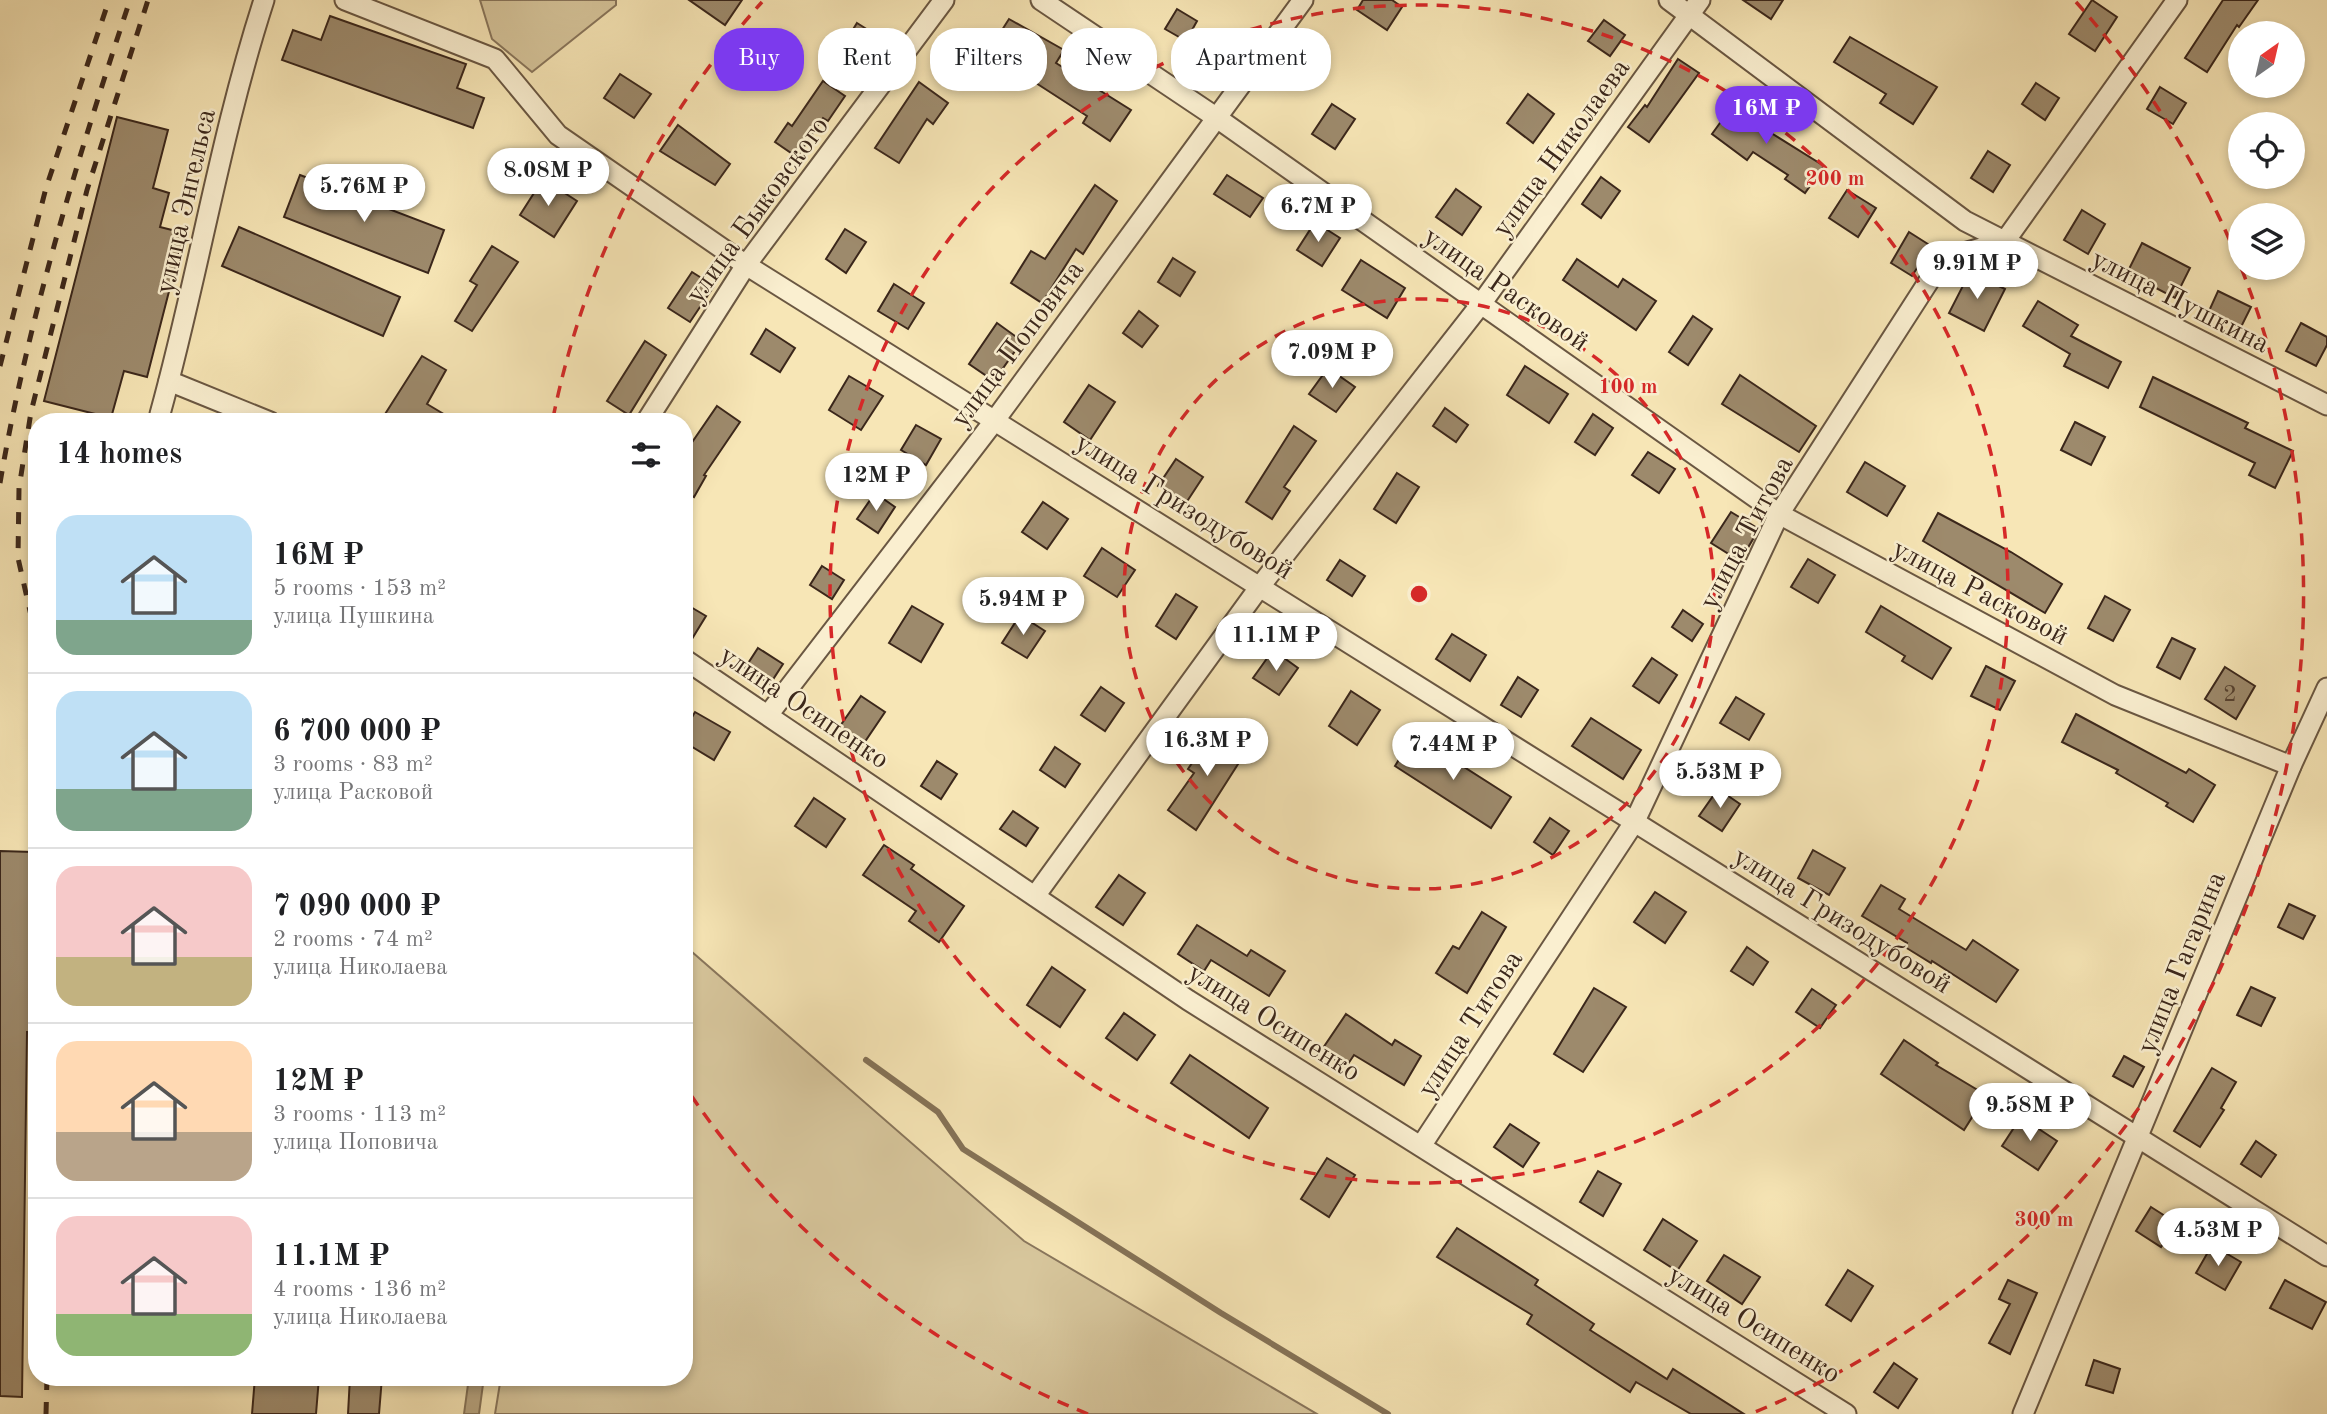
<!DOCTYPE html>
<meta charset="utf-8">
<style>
:root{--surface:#fff;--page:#f2f2f2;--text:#202124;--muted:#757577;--line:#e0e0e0;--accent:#7c3aed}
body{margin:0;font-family:"Old Standard TT",serif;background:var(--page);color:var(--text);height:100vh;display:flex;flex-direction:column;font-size:26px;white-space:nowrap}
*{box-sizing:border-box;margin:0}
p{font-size:23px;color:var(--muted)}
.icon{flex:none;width:38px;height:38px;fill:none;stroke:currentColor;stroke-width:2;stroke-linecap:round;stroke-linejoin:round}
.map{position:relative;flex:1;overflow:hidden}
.drawer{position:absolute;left:28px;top:413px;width:665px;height:973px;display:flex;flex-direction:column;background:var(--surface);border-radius:28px;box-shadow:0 4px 10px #0003}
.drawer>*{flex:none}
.top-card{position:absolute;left:714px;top:28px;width:665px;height:63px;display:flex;gap:14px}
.needle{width:46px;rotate:34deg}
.tools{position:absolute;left:2228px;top:21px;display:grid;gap:14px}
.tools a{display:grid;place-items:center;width:77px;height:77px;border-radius:50%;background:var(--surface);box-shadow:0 4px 10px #0003;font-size:35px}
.price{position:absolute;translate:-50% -60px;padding:0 16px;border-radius:24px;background:#fff;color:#222;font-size:23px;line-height:46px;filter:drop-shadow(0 2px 4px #0008)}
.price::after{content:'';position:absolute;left:50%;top:42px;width:21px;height:16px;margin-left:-10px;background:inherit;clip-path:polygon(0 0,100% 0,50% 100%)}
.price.on{background:var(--accent);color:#fff}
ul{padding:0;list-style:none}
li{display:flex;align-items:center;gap:21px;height:175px;padding:0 28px}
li+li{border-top:2px solid var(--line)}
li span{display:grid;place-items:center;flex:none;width:196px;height:140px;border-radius:21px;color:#555}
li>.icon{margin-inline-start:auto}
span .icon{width:84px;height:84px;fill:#fffc;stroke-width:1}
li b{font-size:30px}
h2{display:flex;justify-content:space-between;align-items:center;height:84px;padding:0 28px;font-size:30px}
.tag{padding:0 24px;border-radius:28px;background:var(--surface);box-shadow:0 4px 10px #0003;font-size:24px;line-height:63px}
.tag.on{background:var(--accent);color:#fff}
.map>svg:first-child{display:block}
.green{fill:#d7c69c;stroke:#89765c;stroke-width:2}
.water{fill:#b7a581;stroke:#857358;stroke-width:2}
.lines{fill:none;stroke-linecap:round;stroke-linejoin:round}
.stream{stroke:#857358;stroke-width:6}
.building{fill:#9d8a6c;stroke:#3b271b;stroke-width:2}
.minor-casing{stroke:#6a5742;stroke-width:23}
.minor{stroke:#faefd0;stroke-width:19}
.rail{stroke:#3b271b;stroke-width:5;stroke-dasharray:12 12;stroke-linecap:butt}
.ring{fill:none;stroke:#d62828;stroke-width:3.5;stroke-dasharray:12 9}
.labels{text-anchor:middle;stroke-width:5;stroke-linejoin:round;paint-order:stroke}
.number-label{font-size:24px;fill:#54402f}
.street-label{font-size:28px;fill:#3b271b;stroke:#faefd0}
.centre{fill:#d62828;stroke:#faefd0;stroke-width:3.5}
.ring-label{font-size:21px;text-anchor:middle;font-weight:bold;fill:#d62828;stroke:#faefd0;stroke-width:5;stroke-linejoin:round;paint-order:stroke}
</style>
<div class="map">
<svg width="2327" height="1414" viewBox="0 0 2327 1414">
<rect width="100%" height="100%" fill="#f7e6b6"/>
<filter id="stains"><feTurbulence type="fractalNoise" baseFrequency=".00286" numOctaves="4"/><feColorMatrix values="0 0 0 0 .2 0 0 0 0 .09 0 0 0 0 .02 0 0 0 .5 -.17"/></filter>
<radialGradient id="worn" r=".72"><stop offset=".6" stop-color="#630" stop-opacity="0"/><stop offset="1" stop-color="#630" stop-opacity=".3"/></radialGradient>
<g class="green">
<polygon points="480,0 616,0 616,5 532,72 492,39"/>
<polygon points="684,945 1024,1241 1317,1414 495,1414 501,1377 684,1377"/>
</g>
<polygon class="water" points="469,1377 484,1377 479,1414 464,1414"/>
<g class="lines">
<polyline class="stream" points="866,1060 938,1112 963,1149 1221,1313 1388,1414"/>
</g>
<g class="building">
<polygon points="689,0 742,0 725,25"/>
<polygon points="1363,0 1392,0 1402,7 1387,30 1357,10"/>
<polygon points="1743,0 1783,0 1771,19"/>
<polygon points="2092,0 2117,17 2095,51 2069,34"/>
<polygon points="2223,0 2258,0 2239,27 2237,25 2207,72 2185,58"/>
<polygon points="1177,9 1197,21 1186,41 1165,29"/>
<polygon points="330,16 466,64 457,88 484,98 473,128 282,60 293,30 321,40"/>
<polygon points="1009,19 1064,50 1056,63 1131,110 1110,141 1083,123 1087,116 988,52"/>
<polygon points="1604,20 1625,35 1610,56 1588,41"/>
<polygon points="857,23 884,40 865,70 838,54"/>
<polygon points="1850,37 1937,87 1913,124 1880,103 1886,94 1834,62"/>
<polygon points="1678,59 1699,73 1649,142 1628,127 1645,105 1647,107"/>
<polygon points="620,74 651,94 634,118 604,98"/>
<polygon points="823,81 845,96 828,121 823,118 797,157 775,142 788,123 792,126"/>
<polygon points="919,82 948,103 933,124 927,119 899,163 875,148"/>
<polygon points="2036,83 2059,98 2045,120 2022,104"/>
<polygon points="2160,87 2186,103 2173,124 2147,109"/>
<polygon points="1528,94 1554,114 1533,143 1507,123"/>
<polygon points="1736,101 1771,127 1768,131 1824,166 1805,193 1785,179 1788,175 1753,152 1747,160 1712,134"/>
<polygon points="1332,104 1355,119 1335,149 1312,134"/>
<polygon points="117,117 168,130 153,188 169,193 160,227 184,233 147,377 124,371 111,418 44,401"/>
<polygon points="678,125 730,164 715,185 660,151"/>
<polygon points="1988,151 2010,165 1993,192 1971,178"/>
<polygon points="300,175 444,230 428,273 284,217"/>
<polygon points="1227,175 1263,198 1250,217 1214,194"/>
<polygon points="1601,177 1620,191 1601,218 1582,204"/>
<polygon points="543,179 577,201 554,237 520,215"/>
<polygon points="1095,185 1117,201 1083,254 1076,249 1042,303 1011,283 1031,251 1045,259"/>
<polygon points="1456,189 1481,207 1462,235 1436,217"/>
<polygon points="1847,190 1876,208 1858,237 1829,218"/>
<polygon points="2082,210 2105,224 2088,254 2064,240"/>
<polygon points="1315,222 1340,238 1322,266 1297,250"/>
<polygon points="239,227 400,297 383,336 222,266"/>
<polygon points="845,229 866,242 846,273 826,259"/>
<polygon points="1909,232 1931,246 1912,276 1891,263"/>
<polygon points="2142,243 2190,268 2175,298 2127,273"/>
<polygon points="492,246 518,262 472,331 455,321 477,285 470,281"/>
<polygon points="1173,258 1195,272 1180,296 1158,282"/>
<polygon points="1577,259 1618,287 1623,279 1656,301 1636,330 1563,280"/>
<polygon points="1361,260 1405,288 1387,318 1342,290"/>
<polygon points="692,272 714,286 690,322 668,308"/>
<polygon points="1970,272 2005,289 1984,331 1949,313"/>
<polygon points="894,284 924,303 908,329 878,311"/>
<polygon points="2218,291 2251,307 2241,327 2209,311"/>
<polygon points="2038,301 2078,325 2071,336 2121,362 2108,388 2064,366 2070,354 2023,326"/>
<polygon points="1139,311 1158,326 1142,347 1123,333"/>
<polygon points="1693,316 1712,329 1688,365 1669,352"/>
<polygon points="997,323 1022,341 994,381 969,364"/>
<polygon points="2301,323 2327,337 2327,345 2316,366 2286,351"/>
<polygon points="766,329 795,348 780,372 751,354"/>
<polygon points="645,341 666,355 629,415 607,401"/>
<polygon points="422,356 446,370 427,404 457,422 380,422"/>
<polygon points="1525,366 1568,394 1549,423 1507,395"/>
<polygon points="1328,368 1355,387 1336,412 1309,394"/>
<polygon points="1740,375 1816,426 1799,452 1722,404"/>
<polygon points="849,376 883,396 861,430 829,410"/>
<polygon points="2153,377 2248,423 2245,428 2293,451 2275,488 2249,475 2255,463 2140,407"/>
<polygon points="1089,385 1115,402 1090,440 1064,422"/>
<polygon points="717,406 740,422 704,475 706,476 694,497 684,491 684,454"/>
<polygon points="1445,408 1468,425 1456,442 1433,426"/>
<polygon points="1593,414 1613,428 1595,455 1575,442"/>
<polygon points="2075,422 2105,437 2091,465 2061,450"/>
<polygon points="916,425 941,439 926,465 901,450"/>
<polygon points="1294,426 1316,441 1284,487 1290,491 1272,519 1246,502"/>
<polygon points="1648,452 1675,469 1659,493 1632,475"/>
<polygon points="1176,459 1203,477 1186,503 1158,486"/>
<polygon points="1865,462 1905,486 1887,516 1847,492"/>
<polygon points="1397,473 1419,487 1396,523 1374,509"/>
<polygon points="875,493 895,507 878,533 857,519"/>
<polygon points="1043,502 1068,519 1047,549 1022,532"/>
<polygon points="1731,512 1759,529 1740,561 1711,543"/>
<polygon points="1938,513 2011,552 2062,584 2045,613 1923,541"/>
<polygon points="1102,548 1135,570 1117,597 1084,576"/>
<polygon points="1808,559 1835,575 1818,603 1791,587"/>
<polygon points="1340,560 1365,576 1352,596 1327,580"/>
<polygon points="822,566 844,580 832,599 810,585"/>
<polygon points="1176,594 1197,607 1176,639 1156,626"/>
<polygon points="2105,596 2130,610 2113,641 2088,628"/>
<polygon points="684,603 706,616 687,647 684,647"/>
<polygon points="912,606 943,624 921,662 889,643"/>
<polygon points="1881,606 1951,648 1932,679 1902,661 1905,656 1866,632"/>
<polygon points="1683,610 1703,624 1692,641 1672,627"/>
<polygon points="1020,615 1045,631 1027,658 1002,643"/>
<polygon points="1452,634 1486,655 1470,681 1436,659"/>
<polygon points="2172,638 2195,649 2180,679 2157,667"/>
<polygon points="758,648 783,664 770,684 745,668"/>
<polygon points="1273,650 1298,668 1279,695 1253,678"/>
<polygon points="1652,658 1677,675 1659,703 1633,686"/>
<polygon points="1986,666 2015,681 2000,710 1971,696"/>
<polygon points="2225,667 2255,686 2236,719 2205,699"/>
<polygon points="1518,677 1538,690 1521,717 1501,705"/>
<polygon points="1101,687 1124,703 1105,731 1081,715"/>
<polygon points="1351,691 1380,710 1357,745 1329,726"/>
<polygon points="861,696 885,712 862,746 838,729"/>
<polygon points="1736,697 1764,714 1749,740 1720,723"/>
<polygon points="695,712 730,732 714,760 684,742 684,731"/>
<polygon points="2076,714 2186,773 2189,769 2215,785 2193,822 2166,806 2168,803 2116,773 2118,770 2062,742"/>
<polygon points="1591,718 1641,750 1623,779 1572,746"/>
<polygon points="1215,729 1247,750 1196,830 1168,810 1194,773 1188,769"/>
<polygon points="1414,735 1511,797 1491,828 1395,766"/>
<polygon points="1055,747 1080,764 1065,787 1040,770"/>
<polygon points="937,761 957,774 941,799 921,786"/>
<polygon points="1718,789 1740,804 1722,831 1699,816"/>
<polygon points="814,798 845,819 826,847 795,826"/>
<polygon points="1013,811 1038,828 1026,846 1000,829"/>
<polygon points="1550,818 1569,831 1553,855 1534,842"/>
<polygon points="884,845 914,865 911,869 964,906 939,942 909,921 916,911 863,875"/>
<polygon points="1813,850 1845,868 1829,895 1798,878"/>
<polygon points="0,851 33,852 31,1032 27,1032 22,1397 0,1396"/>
<polygon points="1119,875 1145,893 1123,925 1096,907"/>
<polygon points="1881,885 1905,899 1899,909 1966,950 1973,940 2018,970 1996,1002 1932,961 1931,963 1905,947 1907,943 1862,916"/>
<polygon points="1655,892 1686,912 1665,943 1634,922"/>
<polygon points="2289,904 2315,916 2303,939 2278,927"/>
<polygon points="1482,912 1506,927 1467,993 1436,973 1453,946 1459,949"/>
<polygon points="1197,925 1247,956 1251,950 1285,971 1269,996 1211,960 1204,971 1178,954"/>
<polygon points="1747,947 1768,962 1753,985 1731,971"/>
<polygon points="1052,967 1085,990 1060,1027 1027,1005"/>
<polygon points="2251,987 2275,998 2261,1026 2237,1015"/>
<polygon points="1594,988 1626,1007 1583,1072 1554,1054"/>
<polygon points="1812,989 1836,1005 1820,1028 1796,1012"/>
<polygon points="1124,1013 1155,1035 1137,1060 1106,1038"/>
<polygon points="1346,1014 1392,1045 1395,1040 1421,1056 1404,1085 1354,1055 1346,1067 1321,1051"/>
<polygon points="1904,1040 1938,1063 1936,1065 1986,1095 1964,1130 1881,1074"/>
<polygon points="1190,1055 1268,1108 1249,1138 1171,1083"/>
<polygon points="2124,1056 2144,1067 2133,1087 2113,1076"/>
<polygon points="2212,1068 2236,1082 2221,1108 2224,1110 2200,1147 2174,1131"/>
<polygon points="2021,1117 2057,1141 2038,1170 2002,1146"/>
<polygon points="1510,1124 1539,1143 1523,1167 1494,1147"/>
<polygon points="2256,1141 2276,1155 2261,1177 2241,1164"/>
<polygon points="1327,1158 1355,1175 1329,1217 1301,1199"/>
<polygon points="1598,1171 1621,1184 1603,1216 1580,1202"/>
<polygon points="2151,1207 2176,1223 2161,1247 2136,1231"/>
<polygon points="1663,1219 1697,1241 1677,1271 1644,1250"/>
<polygon points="1457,1228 1538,1280 1535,1285 1594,1324 1590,1330 1667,1379 1673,1369 1744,1414 1691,1414 1636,1382 1630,1392 1596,1370 1527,1324 1532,1315 1437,1257"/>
<polygon points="2212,1245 2241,1262 2225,1290 2196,1273"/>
<polygon points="1724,1255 1760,1277 1742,1304 1707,1281"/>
<polygon points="1848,1270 1873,1286 1851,1321 1826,1305"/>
<polygon points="2008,1280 2037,1293 2010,1354 1989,1343 2010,1304 1999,1299"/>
<polygon points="2285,1280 2326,1302 2312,1329 2270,1308"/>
<polygon points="2094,1360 2120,1369 2113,1393 2086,1385"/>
<polygon points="1894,1363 1917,1379 1898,1408 1874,1392"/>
<polygon points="255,1377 319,1377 316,1414 252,1414"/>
<polygon points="350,1377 382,1377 379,1414 348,1414"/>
</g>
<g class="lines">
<g class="minor-casing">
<g id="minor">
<polyline points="345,0 495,59 558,135 746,265 2327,1256"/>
<polyline points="1041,0 1217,118 1779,514 2115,695 2291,766"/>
<polyline points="1669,0 1965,221 2327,405"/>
<polyline points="169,381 270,422"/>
<path d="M 160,414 C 198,277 220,136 264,0"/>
<polyline points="646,422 746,265 944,0"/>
<polyline points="684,659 1188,1000 1846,1414"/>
<polyline points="768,715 995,420 1303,0"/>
<polyline points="1035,896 1261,585 1481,304 1700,0"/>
<polyline points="1421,1146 1635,821 1779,514 1943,259 2005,241 2177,0"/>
<polyline points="2023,1414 2291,766 2327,688"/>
</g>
</g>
<use href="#minor" class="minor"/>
<g class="rail">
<polyline points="0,366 46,188 109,0"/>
<path d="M 0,483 C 28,319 78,157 130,0"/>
<polyline points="37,642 18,558 19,488 31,412 87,190 148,0"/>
<polyline points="46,1414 47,1377"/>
</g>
</g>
<g class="ring">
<circle cx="1419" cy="594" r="295"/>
<circle cx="1419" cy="594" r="589"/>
<path d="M1088 1414A884 884 0 0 1 686 1088M553 418A884 884 0 0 1 762 2M2076 2A884 884 0 0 1 1750 1414"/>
</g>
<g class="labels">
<g class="number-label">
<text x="2230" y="701">2</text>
</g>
<g class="street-label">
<text transform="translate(1560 147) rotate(-54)" y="10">улица Николаева</text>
<text transform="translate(184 201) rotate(-77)" y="10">улица Энгельса</text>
<text transform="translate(756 209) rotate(-54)" y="10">улица Быковского</text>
<text transform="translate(1507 288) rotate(35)" y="10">улица Расковой</text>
<text transform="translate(2181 300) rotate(27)" y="10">улица Пушкина</text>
<text transform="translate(1016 343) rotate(-53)" y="10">улица Поповича</text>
<text transform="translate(1185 505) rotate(32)" y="10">улица Гризодубовой</text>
<text transform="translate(1745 532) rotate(-62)" y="10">улица Титова</text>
<text transform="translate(1981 591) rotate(28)" y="10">улица Расковой</text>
<text transform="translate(805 706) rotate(34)" y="10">улица Осипенко</text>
<text transform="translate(1843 919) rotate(32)" y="10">улица Гризодубовой</text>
<text transform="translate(2180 962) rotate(-68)" y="10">улица Гагарина</text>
<text transform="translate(1275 1021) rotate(32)" y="10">улица Осипенко</text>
<text transform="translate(1469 1023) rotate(-57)" y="10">улица Титова</text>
<text transform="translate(1755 1323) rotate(32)" y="10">улица Осипенко</text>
</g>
</g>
<circle cx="1419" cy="594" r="10" class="centre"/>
<g class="ring-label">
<text x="1835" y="185">200 m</text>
<text x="1628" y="393">100 m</text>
<text x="2044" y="1226">300 m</text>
</g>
<rect width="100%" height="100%" filter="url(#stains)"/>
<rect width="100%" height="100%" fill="url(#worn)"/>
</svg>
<div class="tools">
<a><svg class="needle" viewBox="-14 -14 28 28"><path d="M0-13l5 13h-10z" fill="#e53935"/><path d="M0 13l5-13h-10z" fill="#757577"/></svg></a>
<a><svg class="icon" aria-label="locate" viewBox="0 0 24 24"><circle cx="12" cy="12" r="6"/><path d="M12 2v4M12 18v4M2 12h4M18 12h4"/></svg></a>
<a><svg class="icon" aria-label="layers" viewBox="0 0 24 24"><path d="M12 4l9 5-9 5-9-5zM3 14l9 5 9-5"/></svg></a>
</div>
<b class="price on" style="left:1766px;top:146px">16M ₽</b>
<b class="price" style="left:548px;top:208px">8.08M ₽</b>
<b class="price" style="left:364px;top:224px">5.76M ₽</b>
<b class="price" style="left:1318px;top:244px">6.7M ₽</b>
<b class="price" style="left:1977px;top:301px">9.91M ₽</b>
<b class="price" style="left:1332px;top:390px">7.09M ₽</b>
<b class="price" style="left:876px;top:513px">12M ₽</b>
<b class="price" style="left:1023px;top:637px">5.94M ₽</b>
<b class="price" style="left:1276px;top:673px">11.1M ₽</b>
<b class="price" style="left:1207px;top:778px">16.3M ₽</b>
<b class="price" style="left:1453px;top:782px">7.44M ₽</b>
<b class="price" style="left:1720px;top:810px">5.53M ₽</b>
<b class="price" style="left:2030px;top:1143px">9.58M ₽</b>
<b class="price" style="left:2218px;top:1268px">4.53M ₽</b>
<div class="top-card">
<a class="tag on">Buy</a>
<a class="tag">Rent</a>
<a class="tag">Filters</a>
<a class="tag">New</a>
<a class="tag">Apartment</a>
</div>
<section class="drawer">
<h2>14 homes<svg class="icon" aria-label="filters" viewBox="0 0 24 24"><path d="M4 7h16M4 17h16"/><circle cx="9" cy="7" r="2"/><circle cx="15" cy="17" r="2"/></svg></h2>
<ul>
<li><span style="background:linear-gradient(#bfe0f5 75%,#7fa58c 0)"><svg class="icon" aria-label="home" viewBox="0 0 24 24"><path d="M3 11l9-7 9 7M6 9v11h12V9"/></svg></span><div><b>16M ₽</b><p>5 rooms · 153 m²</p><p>улица Пушкина</p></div></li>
<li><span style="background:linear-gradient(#bfe0f5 70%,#7fa58c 0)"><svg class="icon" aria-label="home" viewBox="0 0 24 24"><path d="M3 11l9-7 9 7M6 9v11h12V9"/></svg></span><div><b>6 700 000 ₽</b><p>3 rooms · 83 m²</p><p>улица Расковой</p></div></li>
<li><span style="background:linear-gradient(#f6c9c9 65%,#c2b280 0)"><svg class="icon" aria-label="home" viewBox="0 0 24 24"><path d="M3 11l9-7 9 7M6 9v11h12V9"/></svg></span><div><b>7 090 000 ₽</b><p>2 rooms · 74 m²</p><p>улица Николаева</p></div></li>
<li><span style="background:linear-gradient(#ffd9b3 65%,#b9a48a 0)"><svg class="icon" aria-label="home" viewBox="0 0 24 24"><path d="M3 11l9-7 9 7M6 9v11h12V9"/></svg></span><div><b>12M ₽</b><p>3 rooms · 113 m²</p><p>улица Поповича</p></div></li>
<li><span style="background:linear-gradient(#f6c9c9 70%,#8fb573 0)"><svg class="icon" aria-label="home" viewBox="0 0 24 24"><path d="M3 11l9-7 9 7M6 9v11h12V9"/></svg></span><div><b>11.1M ₽</b><p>4 rooms · 136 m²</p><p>улица Николаева</p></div></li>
</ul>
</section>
</div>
